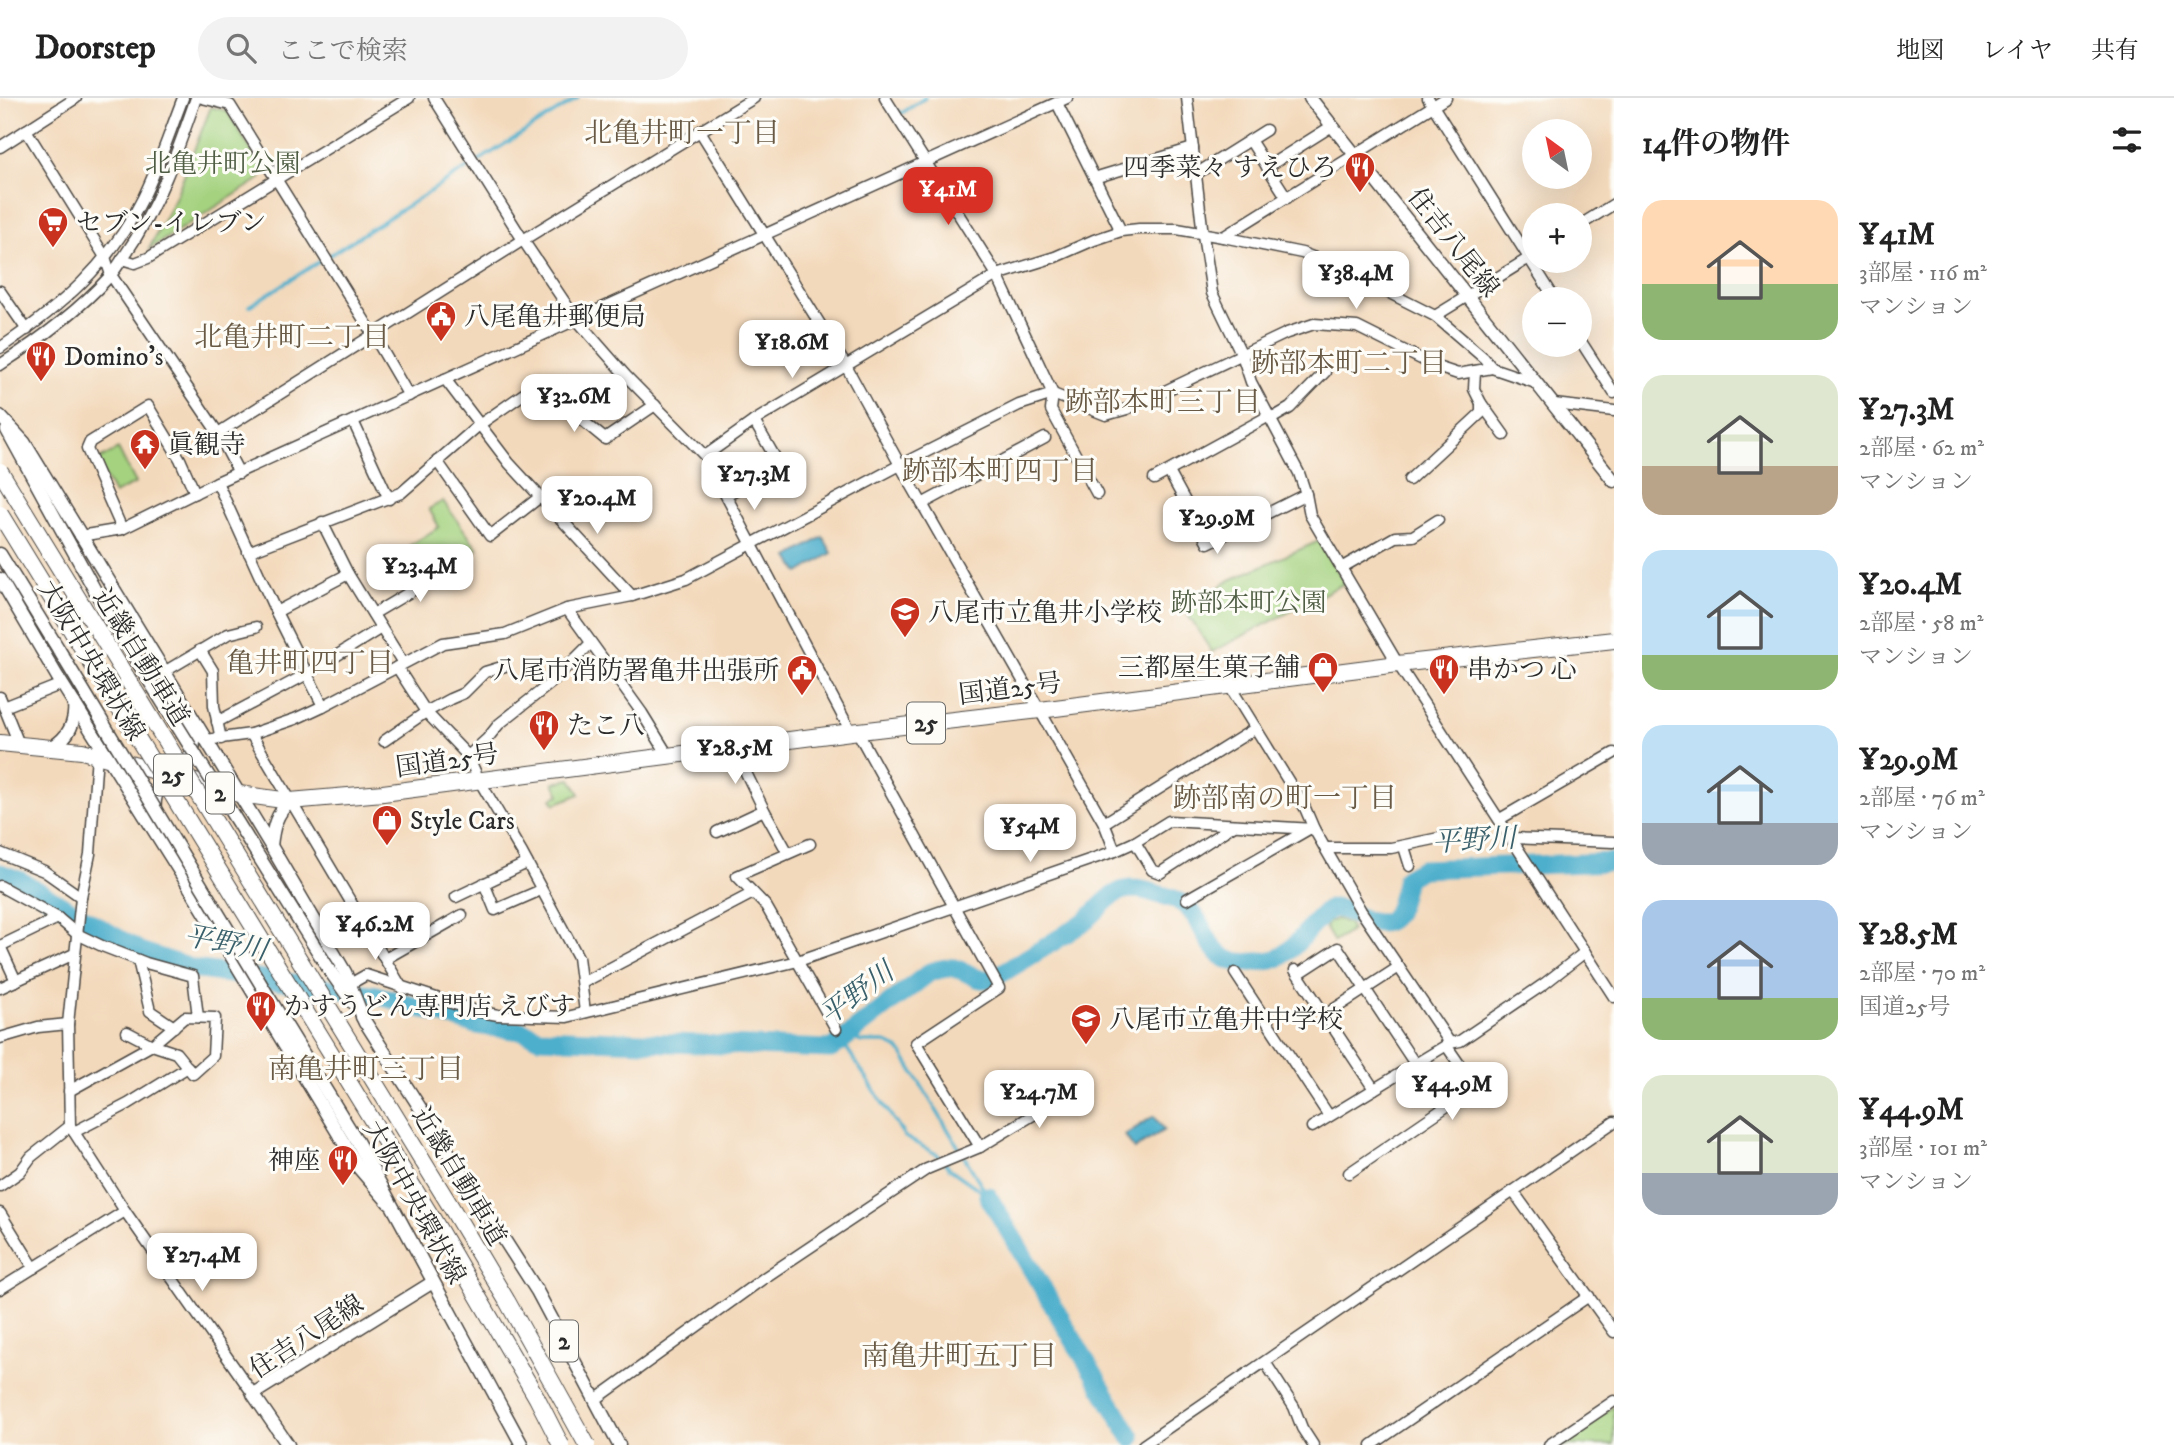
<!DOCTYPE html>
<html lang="ja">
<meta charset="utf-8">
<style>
:root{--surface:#fff;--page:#f2f2f2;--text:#222;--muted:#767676;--line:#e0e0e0;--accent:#d93025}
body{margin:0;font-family:"IM FELL DW Pica","Noto Serif JP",serif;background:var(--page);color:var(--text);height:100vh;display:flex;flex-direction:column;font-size:26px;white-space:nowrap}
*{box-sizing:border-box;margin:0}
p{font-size:23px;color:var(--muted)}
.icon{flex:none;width:38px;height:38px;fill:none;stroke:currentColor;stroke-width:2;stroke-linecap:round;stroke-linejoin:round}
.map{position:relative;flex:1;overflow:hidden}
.details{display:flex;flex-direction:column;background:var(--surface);width:560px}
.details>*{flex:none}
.needle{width:46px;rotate:327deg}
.tools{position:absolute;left:1522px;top:21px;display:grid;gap:14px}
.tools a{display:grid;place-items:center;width:70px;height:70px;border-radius:50%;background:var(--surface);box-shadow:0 7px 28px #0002;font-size:35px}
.price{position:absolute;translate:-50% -60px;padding:0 16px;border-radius:14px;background:#fff;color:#222;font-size:23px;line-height:46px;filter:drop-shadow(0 2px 4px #0008)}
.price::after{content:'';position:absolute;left:50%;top:42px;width:21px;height:16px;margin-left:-10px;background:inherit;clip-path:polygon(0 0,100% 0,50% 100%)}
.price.selected{background:var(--accent);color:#fff}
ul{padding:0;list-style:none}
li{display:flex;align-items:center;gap:21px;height:175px;padding:0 28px}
li span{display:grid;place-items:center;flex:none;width:196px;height:140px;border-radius:21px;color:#555}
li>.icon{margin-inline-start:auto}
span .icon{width:84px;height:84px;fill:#fffc;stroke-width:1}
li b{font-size:30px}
h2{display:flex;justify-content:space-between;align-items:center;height:84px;padding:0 28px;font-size:30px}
header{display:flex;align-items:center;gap:42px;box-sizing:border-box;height:98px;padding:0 35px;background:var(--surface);border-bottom:2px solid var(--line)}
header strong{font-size:33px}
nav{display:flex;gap:38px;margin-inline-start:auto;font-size:24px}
.search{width:490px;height:63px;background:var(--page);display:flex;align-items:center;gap:18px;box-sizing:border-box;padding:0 24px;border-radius:38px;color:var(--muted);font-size:26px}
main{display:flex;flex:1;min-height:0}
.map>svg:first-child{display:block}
.green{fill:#a4d27f;stroke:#687e55;stroke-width:2}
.water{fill:#4dafcc;stroke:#3c6d7c;stroke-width:2}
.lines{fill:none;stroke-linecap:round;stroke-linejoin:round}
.stream{stroke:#4dafcc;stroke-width:3.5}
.river{stroke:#4dafcc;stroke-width:19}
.minor-casing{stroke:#494541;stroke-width:13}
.major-casing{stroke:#494541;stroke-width:15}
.highway-casing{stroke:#494541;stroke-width:18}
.minor{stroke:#fff;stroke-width:10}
.major{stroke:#fff;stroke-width:12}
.highway{stroke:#fff;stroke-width:16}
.major-bridge-casing{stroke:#494541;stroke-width:15;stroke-linecap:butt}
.highway-bridge-casing{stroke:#494541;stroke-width:18;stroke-linecap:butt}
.major-bridge{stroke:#fff;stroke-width:12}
.highway-bridge{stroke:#fff;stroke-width:16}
.labels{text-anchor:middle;stroke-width:6;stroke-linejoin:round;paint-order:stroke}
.shield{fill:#fdfcf7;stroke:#6a6a68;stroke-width:2}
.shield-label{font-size:24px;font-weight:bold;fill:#2b2b2b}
.park-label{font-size:26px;fill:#4f5d44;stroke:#fdfcf7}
.poi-label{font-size:26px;fill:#2b2b2b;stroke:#fdfcf7;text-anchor:start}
.street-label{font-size:26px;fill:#2b2b2b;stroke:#fdfcf7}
.neighbourhood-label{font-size:28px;fill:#695a45;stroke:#fdfcf7}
.water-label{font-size:28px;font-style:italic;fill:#39606b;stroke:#fdfcf7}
</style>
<header>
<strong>Doorstep</strong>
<div class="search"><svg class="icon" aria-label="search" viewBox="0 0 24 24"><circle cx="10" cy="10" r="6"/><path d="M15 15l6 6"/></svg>ここで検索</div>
<nav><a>地図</a><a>レイヤ</a><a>共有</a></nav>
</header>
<main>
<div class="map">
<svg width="1614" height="1347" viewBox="0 0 1614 1347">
<rect width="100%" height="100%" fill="#fdfcf7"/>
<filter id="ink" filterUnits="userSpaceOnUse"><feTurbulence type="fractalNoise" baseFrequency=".0143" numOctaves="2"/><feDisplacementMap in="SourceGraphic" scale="14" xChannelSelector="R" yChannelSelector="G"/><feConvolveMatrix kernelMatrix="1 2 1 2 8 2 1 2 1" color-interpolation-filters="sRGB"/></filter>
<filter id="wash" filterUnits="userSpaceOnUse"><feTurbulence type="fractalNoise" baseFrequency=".00686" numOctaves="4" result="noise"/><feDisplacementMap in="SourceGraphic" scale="28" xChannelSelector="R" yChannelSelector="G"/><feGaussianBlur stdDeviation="1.57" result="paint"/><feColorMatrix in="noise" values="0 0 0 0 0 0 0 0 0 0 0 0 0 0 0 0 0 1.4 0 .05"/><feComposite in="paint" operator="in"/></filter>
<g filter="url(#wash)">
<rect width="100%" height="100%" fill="#f3d9bb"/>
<g class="green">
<polygon points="211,9 227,13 262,70 260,81 149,151 175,100"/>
<polygon points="118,351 136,385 114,396 96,363"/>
<polygon points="443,403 478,451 455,465 439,455 419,465 409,448 439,429 429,411"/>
<polygon points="1319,443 1345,485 1212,554 1184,511 1230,482"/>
<polygon points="571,681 580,696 555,706 552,700 560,697 554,685"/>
<polygon points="1337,821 1348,825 1352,832 1334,844 1325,829 1328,824"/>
<polygon points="1614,1308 1614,1347 1559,1347"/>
</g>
<g class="water">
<polygon points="823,439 832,455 799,475 789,459"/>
<polygon points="1154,1018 1164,1032 1134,1051 1125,1037"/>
</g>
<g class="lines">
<g class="stream">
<polyline points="897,12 902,15 925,0"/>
<polyline points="249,208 578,0"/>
<polyline points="847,939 862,944 885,944 900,952 988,1098"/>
<polyline points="842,943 905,1039 938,1057 950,1071 984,1095"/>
</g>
<g class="river">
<path d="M 0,775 L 21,783 L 140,853 L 194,871 L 377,897 L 476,927 L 522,933 L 539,940 L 831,951 L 930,874 C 938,872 946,869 954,870 C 975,875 976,888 999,877 C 1028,859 1057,843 1085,823 C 1100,812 1110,792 1131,791 C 1140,791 1149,793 1157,796 C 1166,798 1175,800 1182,805 C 1206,820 1205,861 1238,864 C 1248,865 1265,864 1275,861 C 1298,854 1317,812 1334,810 C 1343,810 1352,815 1359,819 C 1397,838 1399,809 1406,780 L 1422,771 L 1614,764"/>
<polyline points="988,1098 1131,1339"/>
</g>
</g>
</g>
<g filter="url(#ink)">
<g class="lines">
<g class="minor-casing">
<g id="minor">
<polyline points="202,0 230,7 374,238 409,298"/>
<polyline points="434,0 523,142 576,221 626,278 705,358 851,634"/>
<polyline points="885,0 997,177 1053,296 1051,312 1097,396"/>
<polyline points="1187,0 1203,137 1212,195 1242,257 1251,284 1299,375 1306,396 1310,417 1398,566 1614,899"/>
<polyline points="1428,0 1555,201"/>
<polyline points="1057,5 1121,133"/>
<polyline points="26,32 105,159 111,177 218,335 239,375"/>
<polyline points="700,33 846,268 900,367 1104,725 1115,753"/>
<polyline points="1250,42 1287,100"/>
<polyline points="0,49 76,0"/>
<polyline points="1267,69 1332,28"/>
<polyline points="1196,76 1266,32"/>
<polyline points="1094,80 1193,50"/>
<polyline points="1580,127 1614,106"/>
<polyline points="1223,139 1446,0"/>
<polyline points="122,161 135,165 148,160 409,0"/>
<polyline points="0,193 27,232"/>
<polyline points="1435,218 1534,157"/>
<polyline points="1580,242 1614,295"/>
<path d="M 0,250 C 60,209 110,167 143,100 C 159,68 170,33 183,0"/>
<path d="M 0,267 C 39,242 78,213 109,179 C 115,173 120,164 125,157 C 158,109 177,55 196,0"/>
<polyline points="1475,273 1474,291 1481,305 1504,337"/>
<polyline points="445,281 509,365 632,498"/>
<polyline points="1554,306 1614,313"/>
<polyline points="1271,321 1290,310 1325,274"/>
<polyline points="353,323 389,401"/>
<polyline points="218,335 523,142 754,0"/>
<polyline points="705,358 754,323 997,177 1055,159 1094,142 1121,133 1139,131 1177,131 1223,139 1302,155 1336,168 1435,218 1484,260 1492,270"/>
<polyline points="437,363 490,438 540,399"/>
<polyline points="1169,374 1208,445 1306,396"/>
<polyline points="1154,381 1269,318"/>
<polyline points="1409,382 1481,315 1481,305"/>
<polyline points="217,384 276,514 323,608"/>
<polyline points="726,397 780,368 754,323"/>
<polyline points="922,406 1045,340"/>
<polyline points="322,424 348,476 403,565"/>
<polyline points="122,431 87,351 90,344 148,308 180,361 195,395"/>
<polyline points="80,438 122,431 217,384 1067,0"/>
<polyline points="248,454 401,395 479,327 538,286 605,341 655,307"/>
<polyline points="1341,470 1395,439 1413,438 1438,422"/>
<polyline points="567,511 642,615 669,659"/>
<polyline points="276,514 348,476"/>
<polyline points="373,516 452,469"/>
<polyline points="200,552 213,573 214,608 221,641"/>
<polyline points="397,569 426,614 468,658 479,682 522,755 578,859 585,914"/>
<polyline points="164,574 228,536 256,529"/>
<polyline points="1229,587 1305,710 1314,731 1361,813 1450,945"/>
<polyline points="0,599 19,646"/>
<polyline points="4,609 62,586"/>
<polyline points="217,624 307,576 381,530"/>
<polyline points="857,633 999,890 916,945 980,1049"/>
<polyline points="251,636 402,890"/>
<polyline points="206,642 251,636 295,621 323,608 443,545 505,536 567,511 632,498 686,481 900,367 1019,307 1053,296 1106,317 1127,311 1287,235 1314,226 1357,229 1437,269 1458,276 1492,270 1536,285"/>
<polyline points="384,643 426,614 450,601 464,595 485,574 505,568"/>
<polyline points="734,650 764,712 788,755"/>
<polyline points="97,656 90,756 81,799 68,926 70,1028 125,1113 253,1296"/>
<polyline points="468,658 487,641 499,626 551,585 591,545"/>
<polyline points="1500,721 1614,655"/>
<polyline points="1104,725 1256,630"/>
<polyline points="717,734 764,712"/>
<polyline points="1512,740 1614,744"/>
<polyline points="1135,744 1152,772 1160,775 1234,727"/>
<polyline points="810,746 737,778 766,808 836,931"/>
<polyline points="1404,749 1410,768"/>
<polyline points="1325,750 1391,750 1444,739"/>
<polyline points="0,755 44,773 81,799"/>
<polyline points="484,785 495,812 541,792"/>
<polyline points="0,788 58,820 77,836 102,848 146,865 193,878 198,919"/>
<polyline points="456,799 527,765"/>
<polyline points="1187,801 1309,731"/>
<polyline points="0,848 58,820"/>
<polyline points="0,848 16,883"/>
<polyline points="385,861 462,817"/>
<polyline points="138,862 150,913 174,929"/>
<polyline points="1295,872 1374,991"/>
<polyline points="1235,875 1329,1018"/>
<polyline points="1298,876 1338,850 1415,966"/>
<polyline points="582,885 753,795"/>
<polyline points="350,886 366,877 476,913 498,917 567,919 798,863 1115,753 1135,744 1169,723 1314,731"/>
<polyline points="0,890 74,856"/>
<polyline points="1325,917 1399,869"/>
<polyline points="0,940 38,929 68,926"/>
<polyline points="69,993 152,947 185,919 215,920 213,958 193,976 176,955 152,947 127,934"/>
<polyline points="1312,1029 1450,945 1460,943 1544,886 1585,854"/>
<polyline points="74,1034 128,1006 188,969"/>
<polyline points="1349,1075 1475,989 1446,947"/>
<polyline points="0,1088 20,1074 31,1059 70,1028"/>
<polyline points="1513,1093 1614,1234"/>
<polyline points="0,1115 34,1170"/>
<polyline points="0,1191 125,1113"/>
<polyline points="1265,1264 1294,1309 1302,1330 1313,1347"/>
<polyline points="595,1302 764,1180 927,1071 980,1049 1081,988"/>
<polyline points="1143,1347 1614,1024"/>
<polyline points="1372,1347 1589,1198"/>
<polyline points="1549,1347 1614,1303"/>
</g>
</g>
<g class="major-casing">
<g id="major">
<polyline points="1310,0 1614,383"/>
<polyline points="0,318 24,344 271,748 345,874 365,925"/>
<polyline points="7,332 109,518"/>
<polyline points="0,456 59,552"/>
<polyline points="0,481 57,578 192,793 359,1070 389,1105"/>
<path d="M 52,649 C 69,639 76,624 74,605"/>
<path d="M 155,714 C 150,672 195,676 194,642 L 171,606 L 174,592"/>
<path d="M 271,748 C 273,729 276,716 290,703"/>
<polyline points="330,873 352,904"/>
<polyline points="268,898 357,1043 522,1347"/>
<polyline points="362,919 537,1193 619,1347"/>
<polyline points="288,1347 253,1296 433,1184"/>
</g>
</g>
<g class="highway-casing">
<polyline id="highway" points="0,645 82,653 239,696 290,703 383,695 851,634 1040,612 1398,566 1614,542"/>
</g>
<use href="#minor" class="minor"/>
<use href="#major" class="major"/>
<use href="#highway" class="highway"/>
<g class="major-bridge-casing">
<g id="major-bridge">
<polyline points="109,518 330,873"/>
<polyline points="59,552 268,898"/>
</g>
</g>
<g class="highway-bridge-casing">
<g id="highway-bridge">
<polyline points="0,373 451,1109 507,1203 587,1347"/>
<polyline points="0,416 434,1123 537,1300 561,1347"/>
</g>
</g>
<use href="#major-bridge" class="major-bridge"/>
<use href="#highway-bridge" class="highway-bridge"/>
</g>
</g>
<defs>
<g id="restaurant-pin" transform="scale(1.575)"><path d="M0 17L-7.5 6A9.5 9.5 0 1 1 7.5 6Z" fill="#c8321e" stroke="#fdfcf7"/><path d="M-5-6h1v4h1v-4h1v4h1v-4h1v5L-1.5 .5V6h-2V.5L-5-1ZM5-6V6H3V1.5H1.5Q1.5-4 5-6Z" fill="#fff"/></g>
<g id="supermarket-pin" transform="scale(1.575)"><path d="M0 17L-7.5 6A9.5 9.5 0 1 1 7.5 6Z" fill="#c8321e" stroke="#fdfcf7"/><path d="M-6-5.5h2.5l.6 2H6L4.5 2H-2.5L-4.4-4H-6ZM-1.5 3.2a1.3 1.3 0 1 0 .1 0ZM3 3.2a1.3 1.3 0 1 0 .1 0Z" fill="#fff"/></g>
<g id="civic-pin" transform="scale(1.575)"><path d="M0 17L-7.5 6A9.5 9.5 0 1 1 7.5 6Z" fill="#c8321e" stroke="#fdfcf7"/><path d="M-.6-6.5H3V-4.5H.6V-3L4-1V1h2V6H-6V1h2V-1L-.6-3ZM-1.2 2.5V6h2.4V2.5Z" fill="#fff"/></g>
<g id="temple-pin" transform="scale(1.575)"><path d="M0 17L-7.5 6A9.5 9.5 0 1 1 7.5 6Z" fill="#c8321e" stroke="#fdfcf7"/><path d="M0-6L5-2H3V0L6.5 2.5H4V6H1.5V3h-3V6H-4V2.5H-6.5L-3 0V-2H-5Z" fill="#fff"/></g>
<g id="school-pin" transform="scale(1.575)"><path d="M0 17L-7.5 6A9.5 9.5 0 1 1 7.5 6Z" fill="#c8321e" stroke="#fdfcf7"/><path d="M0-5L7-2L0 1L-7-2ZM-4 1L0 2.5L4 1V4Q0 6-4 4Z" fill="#fff"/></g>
<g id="shop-pin" transform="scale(1.575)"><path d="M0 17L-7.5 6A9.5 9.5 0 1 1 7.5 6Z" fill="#c8321e" stroke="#fdfcf7"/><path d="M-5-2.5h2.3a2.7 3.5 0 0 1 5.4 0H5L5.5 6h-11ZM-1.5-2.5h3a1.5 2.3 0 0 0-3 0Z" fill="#fff"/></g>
</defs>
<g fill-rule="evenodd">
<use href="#restaurant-pin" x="1360" y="69"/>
<use href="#supermarket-pin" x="53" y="124"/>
<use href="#civic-pin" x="441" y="218"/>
<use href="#restaurant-pin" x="41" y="258"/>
<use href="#temple-pin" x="145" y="346"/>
<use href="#school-pin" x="905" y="514"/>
<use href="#shop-pin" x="1323" y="569"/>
<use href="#restaurant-pin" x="1444" y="571"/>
<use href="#civic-pin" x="802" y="572"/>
<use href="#restaurant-pin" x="544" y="627"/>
<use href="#shop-pin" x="387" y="722"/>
<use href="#restaurant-pin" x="261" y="908"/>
<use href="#school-pin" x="1086" y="921"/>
<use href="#restaurant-pin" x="343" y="1062"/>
</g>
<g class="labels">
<g class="shield">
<rect x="907" y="604.5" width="38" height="41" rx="5"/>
<rect x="154" y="656.5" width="38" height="41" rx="5"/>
<rect x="206" y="674.5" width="28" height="41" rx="5"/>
<rect x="550" y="1222.5" width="28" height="41" rx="5"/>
</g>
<g class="shield-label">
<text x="926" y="633">25</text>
<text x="173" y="685">25</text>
<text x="220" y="703">2</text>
<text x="564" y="1251">2</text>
</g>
<g class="park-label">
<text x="223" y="74">北亀井町公園</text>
<text x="1249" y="513">跡部本町公園</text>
</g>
<g class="poi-label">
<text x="1337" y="78" text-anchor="end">四季菜々 すえひろ</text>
<text x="76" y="133">セブン-イレブン</text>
<text x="464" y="227">八尾亀井郵便局</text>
<text x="64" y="267">Domino's</text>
<text x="168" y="355">眞観寺</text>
<text x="928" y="523">八尾市立亀井小学校</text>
<text x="1300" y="578" text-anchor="end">三都屋生菓子舗</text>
<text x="1467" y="580">串かつ 心</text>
<text x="779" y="581" text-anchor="end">八尾市消防署亀井出張所</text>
<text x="567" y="636">たこ八</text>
<text x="410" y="731">Style Cars</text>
<text x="284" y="917">かすうどん専門店 えびす</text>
<text x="1109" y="930">八尾市立亀井中学校</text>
<text x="320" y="1071" text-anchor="end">神座</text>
</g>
<g class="street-label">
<text transform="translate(1454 144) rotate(52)" y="9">住吉八尾線</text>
<text transform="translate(142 559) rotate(58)" y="9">近畿自動車道</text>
<text transform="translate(92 562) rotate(59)" y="9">大阪中央環状線</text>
<text transform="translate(1010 590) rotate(-7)" y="9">国道25号</text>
<text transform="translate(447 662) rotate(-8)" y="9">国道25号</text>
<text transform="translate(460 1078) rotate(59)" y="9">近畿自動車道</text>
<text transform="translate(415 1104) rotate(61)" y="9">大阪中央環状線</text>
<text transform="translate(306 1238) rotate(-33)" y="9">住吉八尾線</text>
</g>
<g class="neighbourhood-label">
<text x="682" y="44">北亀井町一丁目</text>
<text x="292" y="248">北亀井町二丁目</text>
<text x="1349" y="274">跡部本町二丁目</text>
<text x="1163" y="313">跡部本町三丁目</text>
<text x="1000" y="382">跡部本町四丁目</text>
<text x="310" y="574">亀井町四丁目</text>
<text x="1285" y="709">跡部南の町一丁目</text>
<text x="366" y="980">南亀井町三丁目</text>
<text x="959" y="1267">南亀井町五丁目</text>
</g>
<g class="water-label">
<text transform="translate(1474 741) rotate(-3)" y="10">平野川</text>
<text transform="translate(226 844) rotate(11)" y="10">平野川</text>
<text transform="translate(856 895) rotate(-37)" y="10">平野川</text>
</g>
</g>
</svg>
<div class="tools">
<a><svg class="needle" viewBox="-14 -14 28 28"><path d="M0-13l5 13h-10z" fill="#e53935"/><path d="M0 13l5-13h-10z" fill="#767676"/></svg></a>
<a>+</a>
<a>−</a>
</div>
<b class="price selected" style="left:948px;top:129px">¥41M</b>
<b class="price" style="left:1356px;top:213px">¥38.4M</b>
<b class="price" style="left:792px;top:282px">¥18.6M</b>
<b class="price" style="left:574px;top:336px">¥32.6M</b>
<b class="price" style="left:754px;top:414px">¥27.3M</b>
<b class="price" style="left:597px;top:438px">¥20.4M</b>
<b class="price" style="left:1217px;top:458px">¥29.9M</b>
<b class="price" style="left:420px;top:506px">¥23.4M</b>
<b class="price" style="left:735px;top:688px">¥28.5M</b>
<b class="price" style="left:1030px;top:766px">¥54M</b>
<b class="price" style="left:375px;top:864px">¥46.2M</b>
<b class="price" style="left:1452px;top:1024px">¥44.9M</b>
<b class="price" style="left:1039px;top:1032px">¥24.7M</b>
<b class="price" style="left:202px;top:1195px">¥27.4M</b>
</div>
<section class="details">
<h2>14件の物件<svg class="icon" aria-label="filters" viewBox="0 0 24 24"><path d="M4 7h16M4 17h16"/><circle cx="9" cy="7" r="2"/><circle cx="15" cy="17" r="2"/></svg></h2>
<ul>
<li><span style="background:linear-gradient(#ffd9b3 60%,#8fb573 0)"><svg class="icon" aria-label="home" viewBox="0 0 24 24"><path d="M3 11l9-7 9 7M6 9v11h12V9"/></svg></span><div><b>¥41M</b><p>3部屋 · 116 m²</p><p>マンション</p></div></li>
<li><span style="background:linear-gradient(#dfe7d0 65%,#b9a48a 0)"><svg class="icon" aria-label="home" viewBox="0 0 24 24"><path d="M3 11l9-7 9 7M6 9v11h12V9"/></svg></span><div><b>¥27.3M</b><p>2部屋 · 62 m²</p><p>マンション</p></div></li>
<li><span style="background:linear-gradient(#bfe0f5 75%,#8fb573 0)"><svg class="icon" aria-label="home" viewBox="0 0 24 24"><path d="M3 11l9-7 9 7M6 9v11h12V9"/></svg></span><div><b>¥20.4M</b><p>2部屋 · 58 m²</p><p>マンション</p></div></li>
<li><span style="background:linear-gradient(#bfe0f5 70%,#9aa5b1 0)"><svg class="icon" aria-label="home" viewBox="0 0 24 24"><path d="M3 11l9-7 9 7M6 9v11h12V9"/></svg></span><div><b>¥29.9M</b><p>2部屋 · 76 m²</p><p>マンション</p></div></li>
<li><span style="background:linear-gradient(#a9c7e8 70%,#8fb573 0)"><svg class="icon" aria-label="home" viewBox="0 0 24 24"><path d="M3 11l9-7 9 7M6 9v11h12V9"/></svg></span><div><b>¥28.5M</b><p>2部屋 · 70 m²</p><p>国道25号</p></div></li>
<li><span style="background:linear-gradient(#dfe7d0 70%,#9aa5b1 0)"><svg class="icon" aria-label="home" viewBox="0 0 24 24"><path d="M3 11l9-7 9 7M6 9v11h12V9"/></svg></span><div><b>¥44.9M</b><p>3部屋 · 101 m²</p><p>マンション</p></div></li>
</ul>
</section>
</main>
